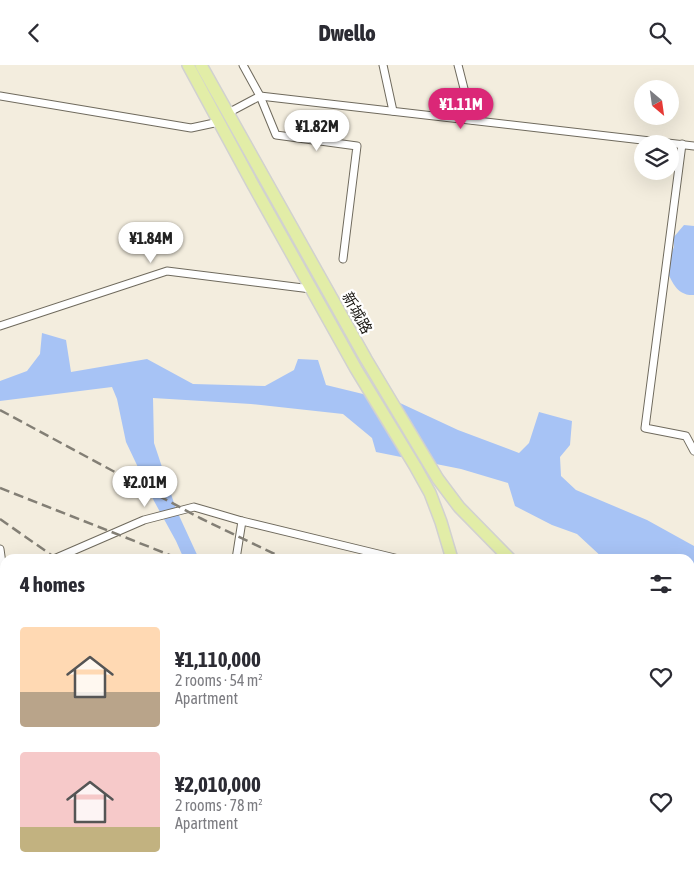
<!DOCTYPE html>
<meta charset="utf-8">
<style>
:root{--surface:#fff;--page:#f2f2f3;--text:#2b2b33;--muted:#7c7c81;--accent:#db2777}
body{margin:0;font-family:"Asap Condensed","Noto Sans SC",sans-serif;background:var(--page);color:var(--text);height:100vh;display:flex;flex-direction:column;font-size:19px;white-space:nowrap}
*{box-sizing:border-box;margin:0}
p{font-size:16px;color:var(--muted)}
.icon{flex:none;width:28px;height:28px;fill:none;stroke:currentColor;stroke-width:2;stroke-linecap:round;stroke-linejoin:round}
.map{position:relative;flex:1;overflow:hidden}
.sheet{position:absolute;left:0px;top:489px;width:695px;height:321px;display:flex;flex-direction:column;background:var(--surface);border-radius:15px 15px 0 0;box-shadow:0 5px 20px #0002}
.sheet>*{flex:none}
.needle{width:32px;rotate:151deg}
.fabs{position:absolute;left:634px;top:15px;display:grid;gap:10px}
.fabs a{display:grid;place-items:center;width:45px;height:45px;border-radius:50%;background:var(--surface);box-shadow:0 5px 20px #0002;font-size:25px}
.price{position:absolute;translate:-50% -42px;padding:0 11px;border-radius:18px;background:#fff;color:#222;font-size:16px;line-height:32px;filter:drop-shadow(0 1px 2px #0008)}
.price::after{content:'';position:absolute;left:50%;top:30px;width:15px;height:11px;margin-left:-8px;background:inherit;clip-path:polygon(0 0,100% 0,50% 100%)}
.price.selected{background:var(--accent);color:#fff}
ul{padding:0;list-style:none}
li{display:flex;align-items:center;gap:15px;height:125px;padding:0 20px}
li span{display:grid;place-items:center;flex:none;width:140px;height:100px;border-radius:5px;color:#555}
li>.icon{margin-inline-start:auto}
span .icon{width:60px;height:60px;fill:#fffc;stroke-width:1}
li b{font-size:21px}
h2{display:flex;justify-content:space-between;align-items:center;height:60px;padding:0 20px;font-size:21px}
header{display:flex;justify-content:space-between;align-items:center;height:65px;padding:0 20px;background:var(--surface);font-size:22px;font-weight:800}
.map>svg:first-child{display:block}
.water{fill:#a7c3f5}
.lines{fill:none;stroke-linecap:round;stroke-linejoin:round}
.minor-casing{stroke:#6f6a5d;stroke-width:9}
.primary-casing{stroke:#d1d1d0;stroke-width:14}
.minor{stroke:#fff;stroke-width:7}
.primary{stroke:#e2eda7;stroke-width:11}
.rail{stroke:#837f75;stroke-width:2.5;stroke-dasharray:10 5;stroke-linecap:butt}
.labels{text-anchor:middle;stroke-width:4.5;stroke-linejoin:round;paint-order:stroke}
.street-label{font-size:15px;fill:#1a1813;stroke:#fff}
</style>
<header><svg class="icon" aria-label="back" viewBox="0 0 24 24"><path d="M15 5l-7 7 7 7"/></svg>Dwello<svg class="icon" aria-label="search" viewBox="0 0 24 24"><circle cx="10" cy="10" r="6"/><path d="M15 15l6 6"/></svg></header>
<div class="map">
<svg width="694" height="809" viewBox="0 0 694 809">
<rect width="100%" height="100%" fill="#f3edde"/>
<g class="water">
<path d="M 684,160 L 694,161 L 694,230 C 676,231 672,216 665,202 L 674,182 L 673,173 Z"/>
<polygon points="42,268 66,275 71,307 147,294 193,319 265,321 294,305 298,294 318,295 326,320 400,338 458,365 519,388 529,378 539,347 572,356 570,380 560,392 561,411 576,425 647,455 694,481 694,527 690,527 690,494 604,494 577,469 552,460 515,441 508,418 461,404 376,387 372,373 343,349 251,339 153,333 154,378 176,444 199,494 184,494 176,476 154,436 126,377 117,334 112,322 0,336 0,316 27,306 40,289"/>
<polygon points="690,579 694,581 694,663 690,664"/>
<polygon points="0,739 5,739 5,805 26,805 29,809 6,809 0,798"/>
</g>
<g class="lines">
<g class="minor-casing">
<g id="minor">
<polyline points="243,0 260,31 276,70 357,81 343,194"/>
<polyline points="383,0 393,46"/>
<polyline points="458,0 472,55"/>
<polyline points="0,31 191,63 219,57"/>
<polyline points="228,48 260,31 694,81"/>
<polyline points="682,79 645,363 686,371 694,386"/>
<polyline points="0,261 167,206 311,224"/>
<polyline points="0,484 5,520 0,522"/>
<polyline points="54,494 144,455 194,442 242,456"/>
<polyline points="236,494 242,456 399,494"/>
<polyline points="247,805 248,809"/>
<polyline points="316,805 330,809"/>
<polyline points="20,809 23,805"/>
</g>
</g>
<g class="primary-casing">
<g id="primary">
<polyline points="188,0 252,118 356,304 415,401 430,428 441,457 452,494"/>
<polyline points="201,0 366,294 438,414 459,442 510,494"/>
<polyline points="690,763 694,768"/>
<polyline points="552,805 557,809"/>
</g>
</g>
<use href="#minor" class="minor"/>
<use href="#primary" class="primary"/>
<g class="rail">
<polyline points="0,345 200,453 285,494"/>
<polyline points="0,423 180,494"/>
<polyline points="0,454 57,494"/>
<polyline points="0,581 5,581"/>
<polyline points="0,681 5,681"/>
<polyline points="690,686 694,688"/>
<polyline points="690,697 694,698"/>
<polyline points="0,727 5,727"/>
<polyline points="690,730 694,731"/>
<polyline points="690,765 694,766"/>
<polyline points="347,805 358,809"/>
<polyline points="517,805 523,809"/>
<polyline points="532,805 538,809"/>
</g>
</g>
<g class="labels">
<g class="street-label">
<text transform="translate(357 248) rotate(61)" y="5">新城路</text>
</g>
</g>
</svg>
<div class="fabs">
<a><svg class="needle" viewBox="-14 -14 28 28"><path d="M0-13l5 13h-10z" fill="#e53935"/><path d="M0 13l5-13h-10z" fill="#7c7c81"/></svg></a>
<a><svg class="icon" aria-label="layers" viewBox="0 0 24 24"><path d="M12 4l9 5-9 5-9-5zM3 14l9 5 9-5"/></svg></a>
</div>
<b class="price selected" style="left:461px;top:65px">¥1.11M</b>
<b class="price" style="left:317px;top:87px">¥1.82M</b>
<b class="price" style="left:151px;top:199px">¥1.84M</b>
<b class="price" style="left:145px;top:443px">¥2.01M</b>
<section class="sheet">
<h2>4 homes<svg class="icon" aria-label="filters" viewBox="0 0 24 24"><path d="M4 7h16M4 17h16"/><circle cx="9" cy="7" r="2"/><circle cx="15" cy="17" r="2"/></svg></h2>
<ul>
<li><span style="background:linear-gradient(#ffd9b3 65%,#b9a48a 0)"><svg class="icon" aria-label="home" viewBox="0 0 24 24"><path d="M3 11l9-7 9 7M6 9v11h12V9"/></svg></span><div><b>¥1,110,000</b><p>2 rooms · 54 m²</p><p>Apartment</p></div><svg class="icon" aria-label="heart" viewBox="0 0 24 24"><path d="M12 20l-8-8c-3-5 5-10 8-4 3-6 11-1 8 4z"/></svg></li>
<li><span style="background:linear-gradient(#f6c9c9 75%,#c2b280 0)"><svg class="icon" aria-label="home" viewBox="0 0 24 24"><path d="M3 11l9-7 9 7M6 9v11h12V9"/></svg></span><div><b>¥2,010,000</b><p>2 rooms · 78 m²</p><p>Apartment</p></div><svg class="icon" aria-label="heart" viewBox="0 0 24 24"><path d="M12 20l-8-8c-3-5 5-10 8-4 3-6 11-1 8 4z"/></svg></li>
</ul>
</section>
</div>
